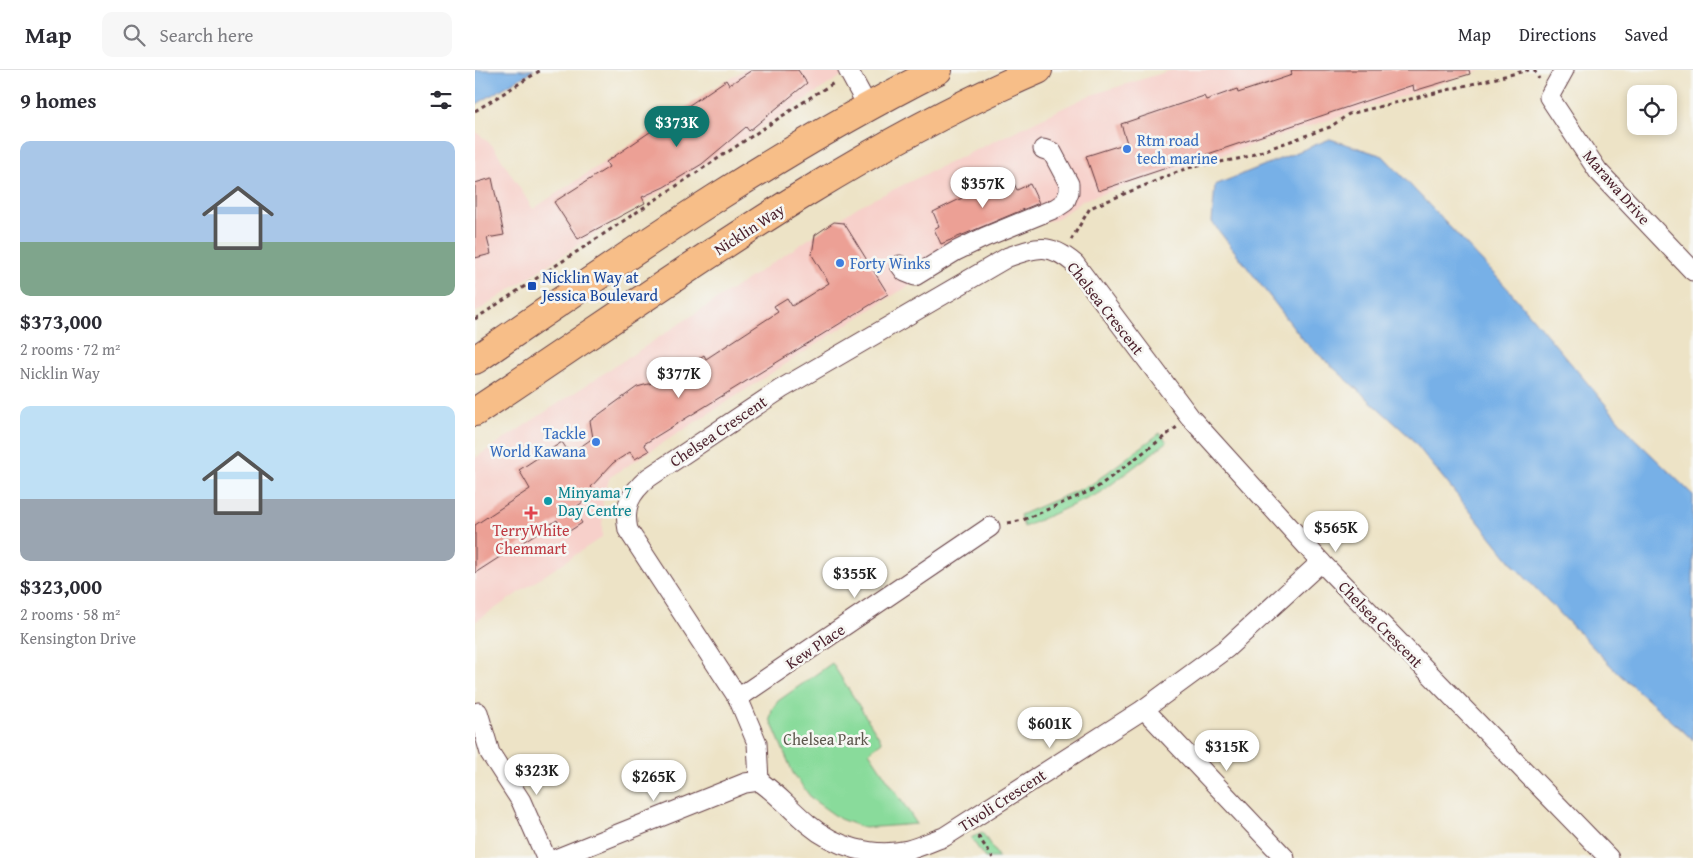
<!DOCTYPE html>
<meta charset="utf-8">
<style>
:root{--surface:#fff;--page:#f7f7f7;--text:#2b2b33;--muted:#7c7c81;--line:#e1e1e2;--accent:#0f766e}
body{margin:0;font-family:"Gentium Book Plus",serif;background:var(--page);color:var(--text);height:100vh;display:flex;flex-direction:column;font-size:19px;white-space:nowrap}
*{box-sizing:border-box;margin:0}
p{font-size:16px;color:var(--muted)}
.icon{flex:none;width:28px;height:28px;fill:none;stroke:currentColor;stroke-width:2;stroke-linecap:round;stroke-linejoin:round}
.map{position:relative;flex:1;overflow:hidden}
.panel{display:flex;flex-direction:column;background:var(--surface);width:475px}
.panel>*{flex:none}
.fabs{position:absolute;left:1152px;top:15px;display:grid;gap:10px}
.fabs a{display:grid;place-items:center;width:50px;height:50px;border-radius:10px;background:var(--surface);box-shadow:0 2px 8px #0003;font-size:25px}
.price{position:absolute;translate:-50% -42px;padding:0 11px;border-radius:18px;background:#fff;color:#222;font-size:16px;line-height:32px;filter:drop-shadow(0 1px 2px #0008)}
.price::after{content:'';position:absolute;left:50%;top:30px;width:15px;height:11px;margin-left:-8px;background:inherit;clip-path:polygon(0 0,100% 0,50% 100%)}
.price.on{background:var(--accent);color:#fff}
ul{padding:0;list-style:none}
li{display:grid;align-content:center;gap:10px;height:265px;padding:0 20px}
li span{display:grid;place-items:center;height:155px;border-radius:10px;color:#555}
li>.icon{margin-inline-start:auto}
span .icon{width:90px;height:90px;fill:#fffc;stroke-width:1}
li b{font-size:21px}
h2{display:flex;justify-content:space-between;align-items:center;height:60px;padding:0 20px;font-size:21px}
header{display:flex;align-items:center;gap:30px;box-sizing:border-box;height:70px;padding:0 25px;background:var(--surface);border-bottom:1px solid var(--line)}
header strong{font-size:24px}
nav{display:flex;gap:28px;margin-inline-start:auto;font-size:18px}
.search{width:350px;height:45px;background:var(--page);display:flex;align-items:center;gap:12px;box-sizing:border-box;padding:0 18px;border-radius:10px;color:var(--muted);font-size:19px}
main{display:flex;flex:1;min-height:0}
.map>svg:first-child{display:block}
.built{fill:#f7d0ca}
.green{fill:#89db9b;stroke:#6a7d63}
.water{fill:#77b0e7;stroke:#606889}
.building{fill:#eca095}
.lines{fill:none;stroke-linecap:round;stroke-linejoin:round}
.minor-casing{stroke:#623c42;stroke-width:21}
.highway-casing{stroke:#623c42;stroke-width:30}
.path{stroke:#623c42;stroke-width:3;stroke-dasharray:4 4;stroke-linecap:butt}
.minor{stroke:#fff;stroke-width:19}
.highway{stroke:#f7be88;stroke-width:28}
.shop-dot{fill:#3f7fe0;stroke:#f6f6f2;stroke-width:2}
.transit-dot{fill:#1a4fb4;stroke:#f6f6f2;stroke-width:2}
.culture-dot{fill:#0f9aa8;stroke:#f6f6f2;stroke-width:2}
.health-dot{fill:#e0444e;stroke:#f6f6f2;stroke-width:2}
.labels{text-anchor:middle;stroke-width:5;stroke-linejoin:round;paint-order:stroke}
.shop-label{font-size:16px;fill:#366cbe;stroke:#f6f6f2;text-anchor:start}
.street-label{font-size:16px;fill:#4a1f2b;stroke:#f6f6f2}
.transit-label{font-size:16px;fill:#164399;stroke:#f6f6f2;text-anchor:start}
.culture-label{font-size:16px;fill:#0d838f;stroke:#f6f6f2;text-anchor:start}
.health-label{font-size:16px;fill:#be3a42;stroke:#f6f6f2}
.park-label{font-size:16px;fill:#5d574d;stroke:#f6f6f2}
</style>
<header>
<strong>Map</strong>
<div class="search"><svg class="icon" aria-label="search" viewBox="0 0 24 24"><circle cx="10" cy="10" r="6"/><path d="M15 15l6 6"/></svg>Search here</div>
<nav><a>Map</a><a>Directions</a><a>Saved</a></nav>
</header>
<main>
<section class="panel">
<h2>9 homes<svg class="icon" aria-label="filters" viewBox="0 0 24 24"><path d="M4 7h16M4 17h16"/><circle cx="9" cy="7" r="2"/><circle cx="15" cy="17" r="2"/></svg></h2>
<ul>
<li><span style="background:linear-gradient(#a9c7e8 65%,#7fa58c 0)"><svg class="icon" aria-label="home" viewBox="0 0 24 24"><path d="M3 11l9-7 9 7M6 9v11h12V9"/></svg></span><div><b>$373,000</b><p>2 rooms · 72 m²</p><p>Nicklin Way</p></div></li>
<li><span style="background:linear-gradient(#bfe0f5 60%,#9aa5b1 0)"><svg class="icon" aria-label="home" viewBox="0 0 24 24"><path d="M3 11l9-7 9 7M6 9v11h12V9"/></svg></span><div><b>$323,000</b><p>2 rooms · 58 m²</p><p>Kensington Drive</p></div></li>
</ul>
</section>
<div class="map">
<svg width="1218" height="788" viewBox="0 0 1218 788">
<rect width="100%" height="100%" fill="#f6f6f2"/>
<filter id="ink" filterUnits="userSpaceOnUse"><feTurbulence type="fractalNoise" baseFrequency=".02" numOctaves="2"/><feDisplacementMap in="SourceGraphic" scale="10" xChannelSelector="R" yChannelSelector="G"/><feConvolveMatrix kernelMatrix="1 2 1 2 8 2 1 2 1" color-interpolation-filters="sRGB"/></filter>
<filter id="wash" filterUnits="userSpaceOnUse"><feTurbulence type="fractalNoise" baseFrequency=".0096" numOctaves="4" result="noise"/><feDisplacementMap in="SourceGraphic" scale="20" xChannelSelector="R" yChannelSelector="G"/><feGaussianBlur stdDeviation="1.12" result="paint"/><feColorMatrix in="noise" values="0 0 0 0 0 0 0 0 0 0 0 0 0 0 0 0 0 1.4 0 .05"/><feComposite in="paint" operator="in"/></filter>
<g filter="url(#wash)">
<rect width="100%" height="100%" fill="#ede3c6"/>
<g class="built">
<polygon points="269,0 376,0 89,184 0,243 0,61 18,76 58,139"/>
<polygon points="697,0 1007,0 608,130 580,150 559,153 474,192 412,229 135,407 128,428 127,467 0,552 0,388 384,136 613,26"/>
</g>
<g class="green">
<polygon points="685,363 692,372 625,423 549,457 545,445 617,414"/>
<polygon points="357,593 407,672 394,682 442,754 389,758 365,749 337,729 318,703 295,649 297,639 303,631"/>
<polygon points="507,762 524,788 510,788 496,768"/>
</g>
<g class="water">
<polygon points="0,0 59,0 0,35"/>
<polygon points="855,69 908,86 1034,220 1158,367 1218,425 1218,670 1143,603 1041,498 935,367 830,272 737,152 740,115"/>
</g>
<g id="blocks">
<g class="building">
<polygon points="277,0 323,0 332,13 274,61 271,57 227,94 189,117 167,127 170,133 103,169 79,132 134,97 131,92 251,10 254,15"/>
<polygon points="816,0 994,0 995,4 939,21 938,15 623,121 611,86 652,73 646,54 729,26 731,30 762,19 763,23 817,5"/>
<polygon points="535,105 542,120 555,114 564,133 466,174 459,159 464,156 458,142"/>
<polygon points="17,108 29,165 12,168 16,184 0,188 0,113"/>
<polygon points="359,152 369,153 413,224 169,374 174,381 160,389 155,382 138,393 116,417 121,423 98,439 107,453 90,464 82,450 0,503 0,455 55,419 44,400 87,372 95,384 118,368 115,351 162,317 203,306 203,302 229,285 231,289 303,242 299,236 312,228 317,236 354,213 337,185 340,165"/>
</g>
</g>
</g>
<g filter="url(#ink)">
<use href="#blocks" fill-opacity="0" stroke="#623c42" stroke-width="1"/>
<g class="lines">
<g class="minor-casing">
<g id="minor">
<polyline points="373,0 393,37"/>
<polyline points="1089,0 1074,27 1123,101 1218,201"/>
<polyline points="425,195 430,202 440,206 481,181 510,167 581,138 590,132 594,122 594,114 577,82 568,79"/>
<polyline points="263,628 515,457"/>
<polyline points="669,639 810,788"/>
<polyline points="3,642 15,683 46,731 71,788"/>
<path d="M 284,711 L 282,673 L 263,628 L 153,460 C 148,436 155,424 173,408 L 306,319 L 533,187 C 562,177 574,172 600,194 L 715,347 L 846,492 L 1134,788"/>
<path d="M 284,711 C 303,724 315,739 333,754 C 360,777 398,788 433,780 C 445,777 457,771 469,767 L 669,639 L 752,578 L 846,492"/>
<polyline points="83,788 270,713 284,711"/>
</g>
</g>
<g class="highway-casing">
<g id="highway">
<path d="M 0,290 C 150,187 300,82 463,0"/>
<path d="M 0,342 C 183,221 361,87 563,0"/>
</g>
</g>
<g class="path">
<polyline points="1059,0 1064,9"/>
<polyline points="0,41 66,0"/>
<polyline points="596,170 615,138 712,98 768,88 855,57 874,44 1054,0"/>
<polyline points="0,249 342,23 359,13"/>
<polyline points="533,453 548,450 620,419 702,357"/>
<polyline points="503,766 518,788"/>
</g>
<use href="#minor" class="minor"/>
<use href="#highway" class="highway"/>
</g>
</g>
<g class="shop-dot">
<circle cx="652" cy="79" r="5"/>
<circle cx="365" cy="193" r="5"/>
<circle cx="121" cy="372" r="5"/>
</g>
<rect class="transit-dot" x="52" y="211" width="10" height="10" rx="2.5"/>
<circle class="culture-dot" cx="73" cy="431" r="5"/>
<path class="health-dot" d="M53.5 435.5h5v5h5v5h-5v5h-5v-5h-5v-5h5z"/>
<g class="labels">
<g class="shop-label">
<text x="662" y="76">Rtm road<tspan x="662" dy="18">tech marine</tspan></text>
<text x="375" y="199">Forty Winks</text>
<text x="111" y="369" text-anchor="end">Tackle<tspan x="111" dy="18">World Kawana</tspan></text>
</g>
<g class="street-label">
<text transform="translate(1142 117) rotate(49)" y="6">Marawa Drive</text>
<text transform="translate(274 159) rotate(-33)" y="6">Nicklin Way</text>
<text transform="translate(631 238) rotate(52)" y="6">Chelsea Crescent</text>
<text transform="translate(243 361) rotate(-34)" y="6">Chelsea Crescent</text>
<text transform="translate(906 554) rotate(46)" y="6">Chelsea Crescent</text>
<text transform="translate(340 576) rotate(-34)" y="6">Kew Place</text>
<text transform="translate(527 730) rotate(-33)" y="6">Tivoli Crescent</text>
</g>
<g class="transit-label">
<text x="67" y="213">Nicklin Way at<tspan x="67" dy="18">Jessica Boulevard</tspan></text>
</g>
<g class="culture-label">
<text x="83" y="428">Minyama 7<tspan x="83" dy="18">Day Centre</tspan></text>
</g>
<g class="health-label">
<text x="56" y="466">TerryWhite<tspan x="56" dy="18">Chemmart</tspan></text>
</g>
<g class="park-label">
<text x="351" y="675">Chelsea Park</text>
</g>
</g>
</svg>
<div class="fabs">
<a><svg class="icon" aria-label="locate" viewBox="0 0 24 24"><circle cx="12" cy="12" r="6"/><path d="M12 2v4M12 18v4M2 12h4M18 12h4"/></svg></a>
</div>
<b class="price on" style="left:202px;top:78px">$373K</b>
<b class="price" style="left:508px;top:139px">$357K</b>
<b class="price" style="left:204px;top:329px">$377K</b>
<b class="price" style="left:861px;top:483px">$565K</b>
<b class="price" style="left:380px;top:529px">$355K</b>
<b class="price" style="left:575px;top:679px">$601K</b>
<b class="price" style="left:752px;top:702px">$315K</b>
<b class="price" style="left:62px;top:726px">$323K</b>
<b class="price" style="left:179px;top:732px">$265K</b>
</div>
</main>
